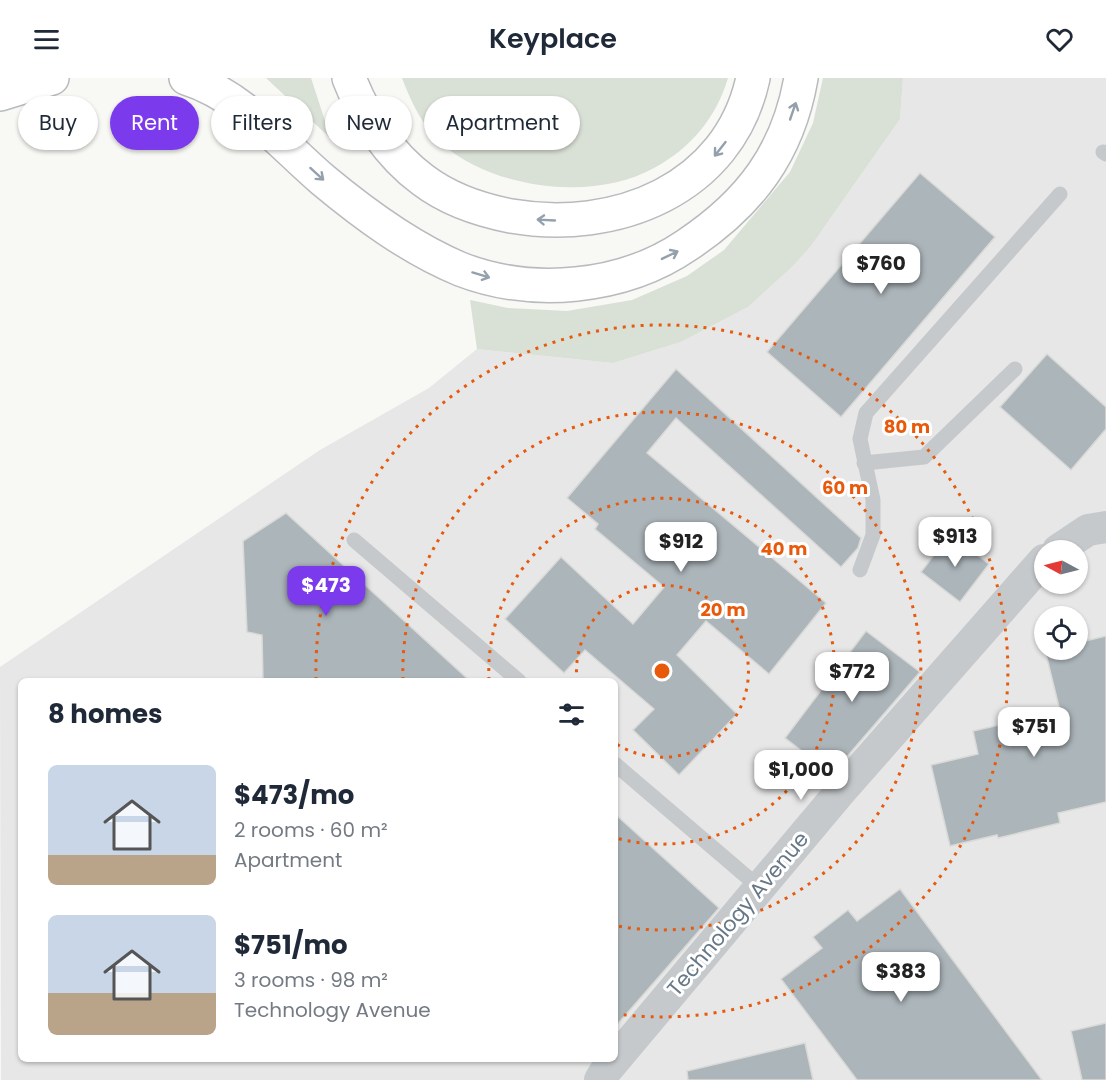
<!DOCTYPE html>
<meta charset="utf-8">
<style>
:root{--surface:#fff;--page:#f2f2f3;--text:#1f2937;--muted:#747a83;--accent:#7c3aed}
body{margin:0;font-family:Poppins,sans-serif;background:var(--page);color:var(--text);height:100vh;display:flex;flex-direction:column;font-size:22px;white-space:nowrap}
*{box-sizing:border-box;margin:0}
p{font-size:20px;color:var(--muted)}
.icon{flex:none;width:33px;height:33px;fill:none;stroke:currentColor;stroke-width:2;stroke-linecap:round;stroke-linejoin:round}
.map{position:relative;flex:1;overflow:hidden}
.side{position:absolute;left:18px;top:600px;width:600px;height:384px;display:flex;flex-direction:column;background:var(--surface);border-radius:9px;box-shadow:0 2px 4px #0004}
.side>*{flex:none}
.banner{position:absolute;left:18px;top:18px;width:600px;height:54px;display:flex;gap:12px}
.needle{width:39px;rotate:277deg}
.controls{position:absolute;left:1034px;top:462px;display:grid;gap:12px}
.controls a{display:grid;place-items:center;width:54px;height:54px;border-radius:50%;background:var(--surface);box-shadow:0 2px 4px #0004;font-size:30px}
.price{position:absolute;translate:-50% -51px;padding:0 14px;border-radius:12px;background:#fff;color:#222;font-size:20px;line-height:39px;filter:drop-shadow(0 2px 3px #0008)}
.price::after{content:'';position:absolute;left:50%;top:36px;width:18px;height:14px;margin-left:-9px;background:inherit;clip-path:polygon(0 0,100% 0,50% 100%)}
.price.current{background:var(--accent);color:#fff}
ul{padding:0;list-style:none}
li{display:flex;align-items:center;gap:18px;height:150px;padding:0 30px}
li span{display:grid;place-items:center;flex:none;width:168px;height:120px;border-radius:9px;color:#555}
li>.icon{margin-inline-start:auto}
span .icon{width:72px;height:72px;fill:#fffc;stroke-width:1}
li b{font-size:26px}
h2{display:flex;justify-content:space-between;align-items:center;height:72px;padding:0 30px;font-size:26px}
.pill{padding:0 21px;border-radius:27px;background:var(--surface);box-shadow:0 2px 4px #0004;font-size:21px;line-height:54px}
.pill.current{background:var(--accent);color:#fff}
header{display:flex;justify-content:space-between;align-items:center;height:78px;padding:0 30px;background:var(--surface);font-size:27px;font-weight:600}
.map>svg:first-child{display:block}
.built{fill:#e6e7e6;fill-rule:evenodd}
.green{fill:#d9e0d6}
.building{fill:#acb5ba;stroke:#d9d9d7;stroke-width:1.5}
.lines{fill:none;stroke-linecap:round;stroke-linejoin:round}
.motorway-casing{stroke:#b8bbbe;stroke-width:36}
.service{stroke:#c5c9cc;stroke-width:15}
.minor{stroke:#c5c9cc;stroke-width:32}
.motorway{stroke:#fff;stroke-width:33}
.oneway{stroke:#94a0ab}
.ring{fill:none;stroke:#e8590c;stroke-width:3;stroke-dasharray:3 6}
.labels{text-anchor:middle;stroke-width:6;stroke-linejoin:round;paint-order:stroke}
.street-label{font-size:21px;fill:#667887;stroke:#fff}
.centre{fill:#e8590c;stroke:#fff;stroke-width:3}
.ring-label{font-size:18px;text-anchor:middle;font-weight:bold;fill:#e8590c;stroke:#fff;stroke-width:6;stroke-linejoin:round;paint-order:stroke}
</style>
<header><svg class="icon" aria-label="menu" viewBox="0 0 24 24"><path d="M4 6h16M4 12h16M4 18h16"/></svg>Keyplace<svg class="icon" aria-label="heart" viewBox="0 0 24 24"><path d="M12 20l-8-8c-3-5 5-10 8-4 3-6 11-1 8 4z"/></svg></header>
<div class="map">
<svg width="1106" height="1002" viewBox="0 0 1106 1002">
<rect width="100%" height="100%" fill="#f8f8f5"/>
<path class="built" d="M 903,0 L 1106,0 L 1106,1002 L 1,1002 L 0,589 L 320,372 L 429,310 L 477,271 L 613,285 L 681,264 L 748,229 L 793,188 L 811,168 L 900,41 ZM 1044,472 L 1077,472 L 1077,506 L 1044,506 ZM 1044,538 L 1077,538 L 1077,572 L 1044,572 ZM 21,603 L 615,603 L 615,981 L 21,981 Z"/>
<g class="green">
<polygon points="266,0 311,0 325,43 342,71"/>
<path d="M 402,0 L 728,0 C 716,40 691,70 654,90 C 594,124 493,111 442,66 C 423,49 411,24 402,0 Z"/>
<polygon points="823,0 903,0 900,41 811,168 793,188 748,229 681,264 613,285 477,271 470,222 508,230 567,233 632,222 687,198 724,172 790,94 813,45"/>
</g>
<g class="building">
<polygon points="920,95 995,159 841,339 767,274"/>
<polygon points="1047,276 1106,329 1106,351 1071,392 1000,329"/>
<polygon points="676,291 861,460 858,470 841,489 676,340 647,375 826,525 769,596 706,543 677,577 737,636 679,697 633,652 654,631 585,572 564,595 505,541 561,479 633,546 664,509 595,451 598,446 567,420"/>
<polygon points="286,435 470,603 263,603 262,557 247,554 243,463"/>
<polygon points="950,456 989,486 960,524 921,494"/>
<polygon points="866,553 920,594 832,696 785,660"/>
<polygon points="1106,558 1106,724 1058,735 1060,745 998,760 997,757 950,768 931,687 978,676 973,653 1060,633 1045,572 1077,572 1077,565"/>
<polygon points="615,736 719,830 615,949"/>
<polygon points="900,811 1042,1002 857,1002 781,901 822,870 813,859 848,832 857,843"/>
<polygon points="1106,945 1106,1002 1082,1002 1071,953"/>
<polygon points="805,965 813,1002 688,1002 687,993"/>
</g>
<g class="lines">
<g class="motorway-casing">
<g id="motorway">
<path d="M 186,0 C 241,17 281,66 323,102 C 365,137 410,170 460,191 C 532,219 623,211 687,167 C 750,125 788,75 801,0"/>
<path d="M 349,0 C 364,39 389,77 423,102 C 448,121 480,132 511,138 C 615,156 729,112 753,0"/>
<polyline points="0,16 52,0"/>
</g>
</g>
<g class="service">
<polyline points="1103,74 1106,76"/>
<polyline points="864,385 924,379 1015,291"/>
<polyline points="354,462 519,603"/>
<polyline points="860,492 873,457 873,422 860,361 866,335 1060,116"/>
<polyline points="615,686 760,810"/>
</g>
<g class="minor">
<polyline points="1058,472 1088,452 1106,449"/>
<polyline points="600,1002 604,995 840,714 1044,482"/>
</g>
<use href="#motorway" class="motorway"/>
</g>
<defs><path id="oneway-shaft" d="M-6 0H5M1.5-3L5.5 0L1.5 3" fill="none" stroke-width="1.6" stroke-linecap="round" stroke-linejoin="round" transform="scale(1.5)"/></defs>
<g class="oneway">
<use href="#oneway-shaft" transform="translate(793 33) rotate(-71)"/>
<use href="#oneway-shaft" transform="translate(720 71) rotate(128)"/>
<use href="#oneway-shaft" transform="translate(317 96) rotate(42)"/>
<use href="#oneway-shaft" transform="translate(546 142) rotate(-177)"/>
<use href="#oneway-shaft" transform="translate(670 177) rotate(-26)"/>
<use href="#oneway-shaft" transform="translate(481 197) rotate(17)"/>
</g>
<g class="ring">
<path d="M577 603A86 86 0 1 1 615 665"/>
<path d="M489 602A173 173 0 1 1 616 760"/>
<path d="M403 602A259 259 0 1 1 617 848"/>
<path d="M316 602A346 346 0 1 1 617 936"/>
</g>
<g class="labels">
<g class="street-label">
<text transform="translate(738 836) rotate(-50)" y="7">Technology Avenue</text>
</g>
</g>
<circle cx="662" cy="593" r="9" class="centre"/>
<g class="ring-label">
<text x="907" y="355">80 m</text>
<text x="845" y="416">60 m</text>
<text x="784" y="477">40 m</text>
<text x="723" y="538">20 m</text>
</g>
</svg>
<div class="controls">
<a><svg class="needle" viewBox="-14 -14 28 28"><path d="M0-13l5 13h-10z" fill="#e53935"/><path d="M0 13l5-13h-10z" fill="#747a83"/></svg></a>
<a><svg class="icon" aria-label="locate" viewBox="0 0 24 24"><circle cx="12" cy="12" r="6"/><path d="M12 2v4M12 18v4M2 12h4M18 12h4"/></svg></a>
</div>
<b class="price" style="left:881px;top:217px">$760</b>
<b class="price" style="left:955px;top:490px">$913</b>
<b class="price" style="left:681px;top:495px">$912</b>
<b class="price current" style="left:326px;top:539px">$473</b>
<b class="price" style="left:852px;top:625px">$772</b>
<b class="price" style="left:1034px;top:680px">$751</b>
<b class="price" style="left:801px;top:723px">$1,000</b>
<b class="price" style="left:901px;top:925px">$383</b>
<div class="banner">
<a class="pill">Buy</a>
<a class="pill current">Rent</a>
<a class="pill">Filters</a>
<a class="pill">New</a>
<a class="pill">Apartment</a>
</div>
<section class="side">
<h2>8 homes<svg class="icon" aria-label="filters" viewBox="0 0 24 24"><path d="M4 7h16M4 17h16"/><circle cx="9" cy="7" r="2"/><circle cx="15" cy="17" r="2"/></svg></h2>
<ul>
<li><span style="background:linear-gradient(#c9d6e8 75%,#b9a48a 0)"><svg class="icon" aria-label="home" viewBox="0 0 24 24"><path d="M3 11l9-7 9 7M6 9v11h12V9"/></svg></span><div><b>$473/mo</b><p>2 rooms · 60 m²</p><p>Apartment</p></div></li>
<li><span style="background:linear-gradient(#c9d6e8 65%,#b9a48a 0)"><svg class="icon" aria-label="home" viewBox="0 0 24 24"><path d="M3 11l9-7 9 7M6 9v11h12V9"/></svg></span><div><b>$751/mo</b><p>3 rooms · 98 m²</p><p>Technology Avenue</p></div></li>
</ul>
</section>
</div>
